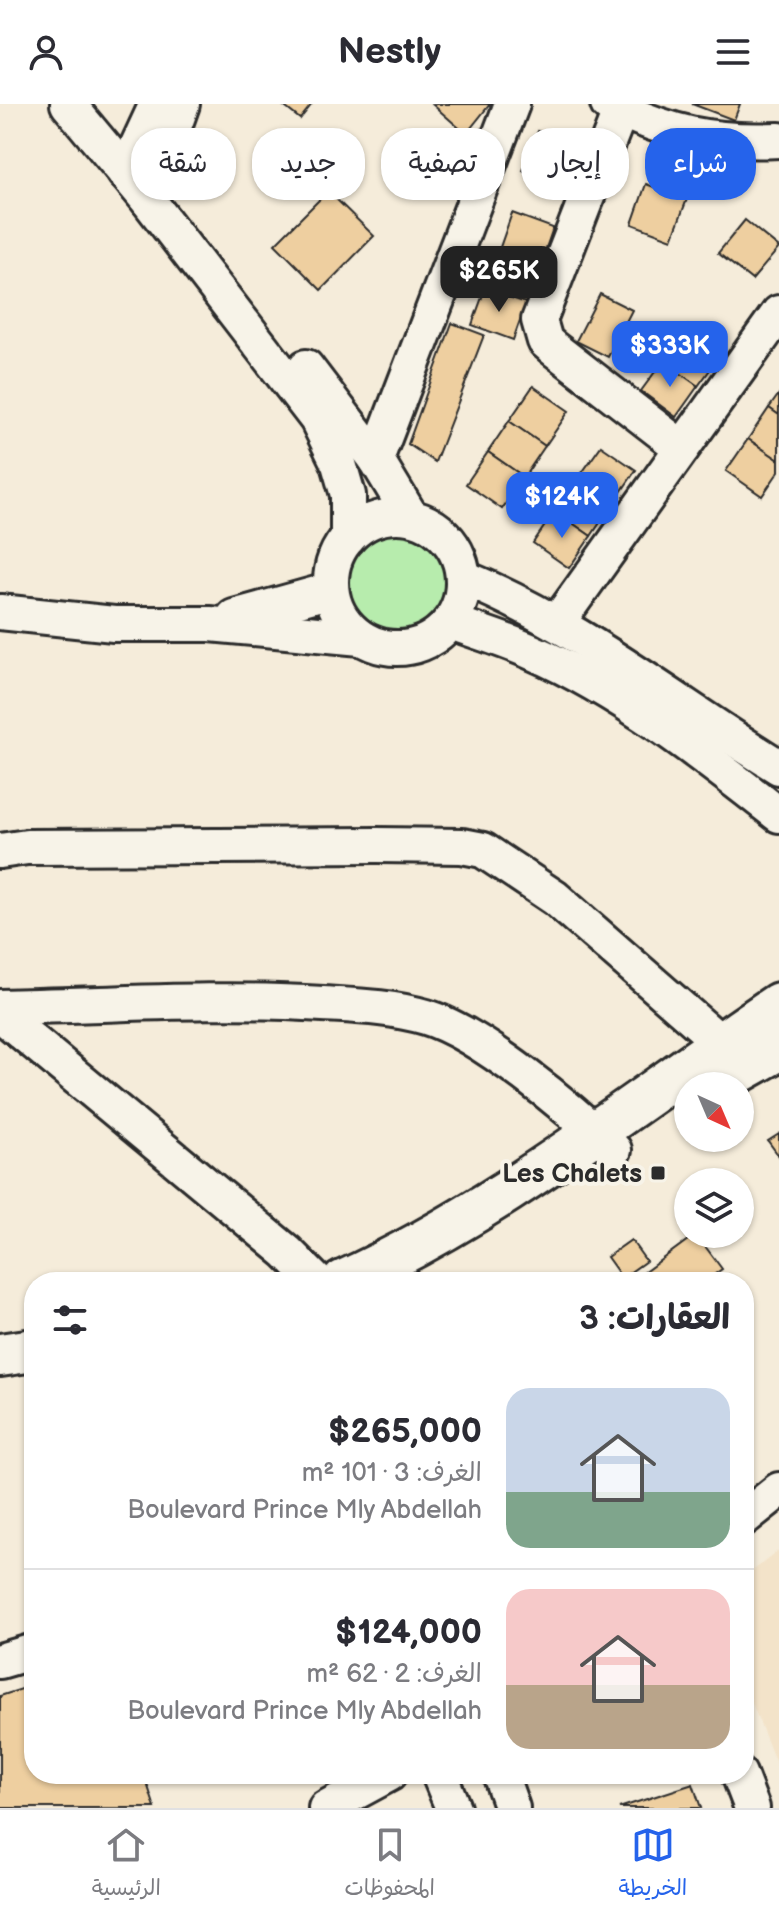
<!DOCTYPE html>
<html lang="ar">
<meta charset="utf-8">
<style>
:root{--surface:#fff;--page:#f7f7f7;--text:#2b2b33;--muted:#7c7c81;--line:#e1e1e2;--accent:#2563eb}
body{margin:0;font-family:"Balsamiq Sans","Playpen Sans Arabic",sans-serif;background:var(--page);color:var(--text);direction:rtl;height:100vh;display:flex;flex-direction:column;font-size:30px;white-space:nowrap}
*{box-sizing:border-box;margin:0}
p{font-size:26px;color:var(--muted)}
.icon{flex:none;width:44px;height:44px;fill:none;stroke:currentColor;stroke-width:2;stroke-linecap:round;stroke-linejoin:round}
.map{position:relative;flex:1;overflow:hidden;direction:ltr}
.side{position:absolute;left:24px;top:1168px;width:730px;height:512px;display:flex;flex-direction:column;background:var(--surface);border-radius:32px;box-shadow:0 2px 6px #0004;direction:rtl}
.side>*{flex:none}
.banner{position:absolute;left:24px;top:24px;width:732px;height:72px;direction:rtl;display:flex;gap:16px}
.needle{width:52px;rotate:136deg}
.buttons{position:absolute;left:674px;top:968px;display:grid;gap:16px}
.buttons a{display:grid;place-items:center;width:80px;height:80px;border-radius:50%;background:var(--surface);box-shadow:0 2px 6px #0004;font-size:40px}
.price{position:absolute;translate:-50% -68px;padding:0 18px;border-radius:16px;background:var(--accent);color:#fff;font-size:26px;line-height:52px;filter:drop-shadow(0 2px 4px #0008)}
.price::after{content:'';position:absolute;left:50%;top:48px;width:24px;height:18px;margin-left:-12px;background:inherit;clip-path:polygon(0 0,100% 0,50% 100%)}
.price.on{background:#222;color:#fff}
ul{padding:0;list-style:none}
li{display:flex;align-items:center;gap:24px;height:200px;padding:0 24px}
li+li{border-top:2px solid var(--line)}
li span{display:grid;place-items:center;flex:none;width:224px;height:160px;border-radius:24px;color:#555}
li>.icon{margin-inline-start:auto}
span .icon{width:96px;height:96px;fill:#fffc;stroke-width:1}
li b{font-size:34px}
h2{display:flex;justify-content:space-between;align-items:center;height:96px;padding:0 24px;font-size:34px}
.pill{padding:0 28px;border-radius:32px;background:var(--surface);box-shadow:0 2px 6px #0004;font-size:28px;line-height:72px}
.pill.on{background:var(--accent);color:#fff}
header{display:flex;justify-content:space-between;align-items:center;height:104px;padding:0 24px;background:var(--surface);font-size:36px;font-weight:700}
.tabs{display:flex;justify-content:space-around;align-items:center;height:112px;border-top:2px solid var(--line);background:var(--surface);font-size:22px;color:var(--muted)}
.tabs a{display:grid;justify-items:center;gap:4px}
.tabs .on{color:var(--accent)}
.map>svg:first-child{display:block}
.built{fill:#f3e3c9}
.green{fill:#b7ecad;stroke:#718c6c;stroke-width:2}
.building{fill:#eecfa0;stroke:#2b2b2b;stroke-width:2}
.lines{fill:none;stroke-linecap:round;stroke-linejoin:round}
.minor-casing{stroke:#2b2b2b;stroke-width:40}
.major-casing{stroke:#2b2b2b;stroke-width:48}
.minor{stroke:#f7f3e8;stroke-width:34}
.major{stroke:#f7f3e8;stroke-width:42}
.poi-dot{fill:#2b2b2b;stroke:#f7f3e8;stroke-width:3}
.labels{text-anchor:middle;stroke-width:8;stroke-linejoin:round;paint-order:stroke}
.poi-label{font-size:26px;font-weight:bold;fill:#2b2b2b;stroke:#f7f3e8;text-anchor:end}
</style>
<header><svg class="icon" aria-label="menu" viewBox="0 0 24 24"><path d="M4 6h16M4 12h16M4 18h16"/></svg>Nestly<svg class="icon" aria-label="person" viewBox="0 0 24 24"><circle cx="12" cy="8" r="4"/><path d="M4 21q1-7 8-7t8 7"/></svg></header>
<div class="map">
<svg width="779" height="1704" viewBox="0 0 779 1704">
<rect width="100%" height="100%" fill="#f5ecda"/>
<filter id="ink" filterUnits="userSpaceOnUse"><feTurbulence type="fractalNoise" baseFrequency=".0125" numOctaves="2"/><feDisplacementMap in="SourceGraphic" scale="16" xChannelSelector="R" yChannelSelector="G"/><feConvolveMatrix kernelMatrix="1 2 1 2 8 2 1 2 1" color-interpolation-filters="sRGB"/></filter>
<g filter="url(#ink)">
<polygon class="built" points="779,1446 779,1667 744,1579 744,1474"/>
<circle class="green" cx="395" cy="474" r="53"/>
<g class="building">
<polygon points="281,0 312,0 300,15"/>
<polygon points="432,0 490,0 466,30"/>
<polygon points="692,0 740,0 734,16"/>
<polygon points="538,27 579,42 564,82 523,67"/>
<polygon points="646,80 687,95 672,135 632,120"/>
<polygon points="328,87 374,132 321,186 275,140"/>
<polygon points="512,109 553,124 539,164 498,149"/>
<polygon points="745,116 779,144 752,176 718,149"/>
<polygon points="498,149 539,164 526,199 485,185"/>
<polygon points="485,185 526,199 513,236 472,221"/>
<polygon points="600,190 632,206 608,253 576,237"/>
<polygon points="452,219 484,231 435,358 408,340"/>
<polygon points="688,222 723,248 698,282 663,257"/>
<polygon points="663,257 698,282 676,313 641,287"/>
<polygon points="533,282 569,307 545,342 509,317"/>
<polygon points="779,290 779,311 769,304"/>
<polygon points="769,304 779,311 779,356 748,335"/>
<polygon points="509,317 545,342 524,373 488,348"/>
<polygon points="748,335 779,356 779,367 762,392 726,367"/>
<polygon points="601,342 636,366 612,401 577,376"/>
<polygon points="488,348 524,373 502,405 466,380"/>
<polygon points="577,376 612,401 591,432 555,407"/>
<polygon points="555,407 591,432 569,464 533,439"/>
<polygon points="779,1030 779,1052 768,1037"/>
<polygon points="696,1130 722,1165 711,1173 715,1178 631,1178"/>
<polygon points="631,1136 646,1157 622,1174 607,1153"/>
<polygon points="34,1581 34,1670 144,1670 155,1704 0,1704 0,1592"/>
<polygon points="693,1680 701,1704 619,1704"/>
</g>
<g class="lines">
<g class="minor-casing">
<g id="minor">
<polyline points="68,0 148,96 317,315 339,360 348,391 348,434"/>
<path d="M 608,0 C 670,30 711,39 779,36"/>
<polyline points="623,0 539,216 545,237 553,244 682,344"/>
<polyline points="125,69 157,0"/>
<polyline points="148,96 182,0"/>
<polyline points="306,263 376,355 411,413"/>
<polyline points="376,355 512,0"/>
<circle cx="397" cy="478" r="66"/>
<path d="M 464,474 C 577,520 675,599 779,663"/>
<polyline points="0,508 114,520 210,520 361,534"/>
<polyline points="234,513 331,486"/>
<path d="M 451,518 C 478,528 506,536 532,548 C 621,587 703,651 779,711"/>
<polyline points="557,519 779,209"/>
<polyline points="0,747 27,743 377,741 462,742 483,746 555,794 721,939"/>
<path d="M 0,903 C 107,901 216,893 323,900 C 357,902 392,903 426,913 C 480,929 572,1006 614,1046"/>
<polyline points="0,910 287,1148 317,1178"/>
<polyline points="744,1414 779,1386"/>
<polyline points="0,1557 34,1547"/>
<polyline points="439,1670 453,1704"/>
<polyline points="500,1670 512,1704"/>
<polyline points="739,1670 752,1704"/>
<polyline points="326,1704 389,1670"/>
</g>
</g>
<g class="major-casing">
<g id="major">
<polyline points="713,982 779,945"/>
<path d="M 343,1178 C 500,1107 636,996 779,900"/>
<polyline points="0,1251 34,1246"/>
</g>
</g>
<use href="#minor" class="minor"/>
<use href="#major" class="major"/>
</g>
</g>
<rect class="poi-dot" x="650" y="1061" width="16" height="16" rx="4"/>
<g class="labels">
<g class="poi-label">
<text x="642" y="1078">Les Chalets</text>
</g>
</g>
</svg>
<div class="buttons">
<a><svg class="needle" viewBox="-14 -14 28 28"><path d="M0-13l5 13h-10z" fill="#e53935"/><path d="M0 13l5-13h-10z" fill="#7c7c81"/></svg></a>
<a><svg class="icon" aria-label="layers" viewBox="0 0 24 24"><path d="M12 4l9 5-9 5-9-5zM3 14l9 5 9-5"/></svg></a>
</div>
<b class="price on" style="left:499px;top:210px">$265K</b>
<b class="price" style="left:670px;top:285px">$333K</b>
<b class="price" style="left:562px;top:436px">$124K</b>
<div class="banner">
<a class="pill on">شراء</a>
<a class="pill">إيجار</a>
<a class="pill">تصفية</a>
<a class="pill">جديد</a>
<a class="pill">شقة</a>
</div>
<section class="side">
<h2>العقارات: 3<svg class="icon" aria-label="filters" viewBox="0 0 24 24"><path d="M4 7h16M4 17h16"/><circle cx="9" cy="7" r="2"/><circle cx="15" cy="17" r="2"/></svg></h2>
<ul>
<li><span style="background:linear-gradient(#c9d6e8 65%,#7fa58c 0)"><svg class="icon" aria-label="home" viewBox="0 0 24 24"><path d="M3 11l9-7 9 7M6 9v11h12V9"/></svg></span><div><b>$265,000</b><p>الغرف: 3 · 101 m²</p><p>Boulevard Prince Mly Abdellah</p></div></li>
<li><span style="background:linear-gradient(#f6c9c9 60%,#b9a48a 0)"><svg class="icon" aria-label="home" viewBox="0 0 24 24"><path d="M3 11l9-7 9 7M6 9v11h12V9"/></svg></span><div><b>$124,000</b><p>الغرف: 2 · 62 m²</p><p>Boulevard Prince Mly Abdellah</p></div></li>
</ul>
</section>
</div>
<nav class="tabs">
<a class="on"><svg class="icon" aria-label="map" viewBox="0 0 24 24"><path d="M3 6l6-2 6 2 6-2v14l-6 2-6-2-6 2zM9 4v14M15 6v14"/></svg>الخريطة</a>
<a><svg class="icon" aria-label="saved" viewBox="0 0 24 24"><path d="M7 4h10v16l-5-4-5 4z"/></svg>المحفوظات</a>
<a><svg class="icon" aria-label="home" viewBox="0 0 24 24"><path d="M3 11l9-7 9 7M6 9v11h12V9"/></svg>الرئيسية</a>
</nav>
